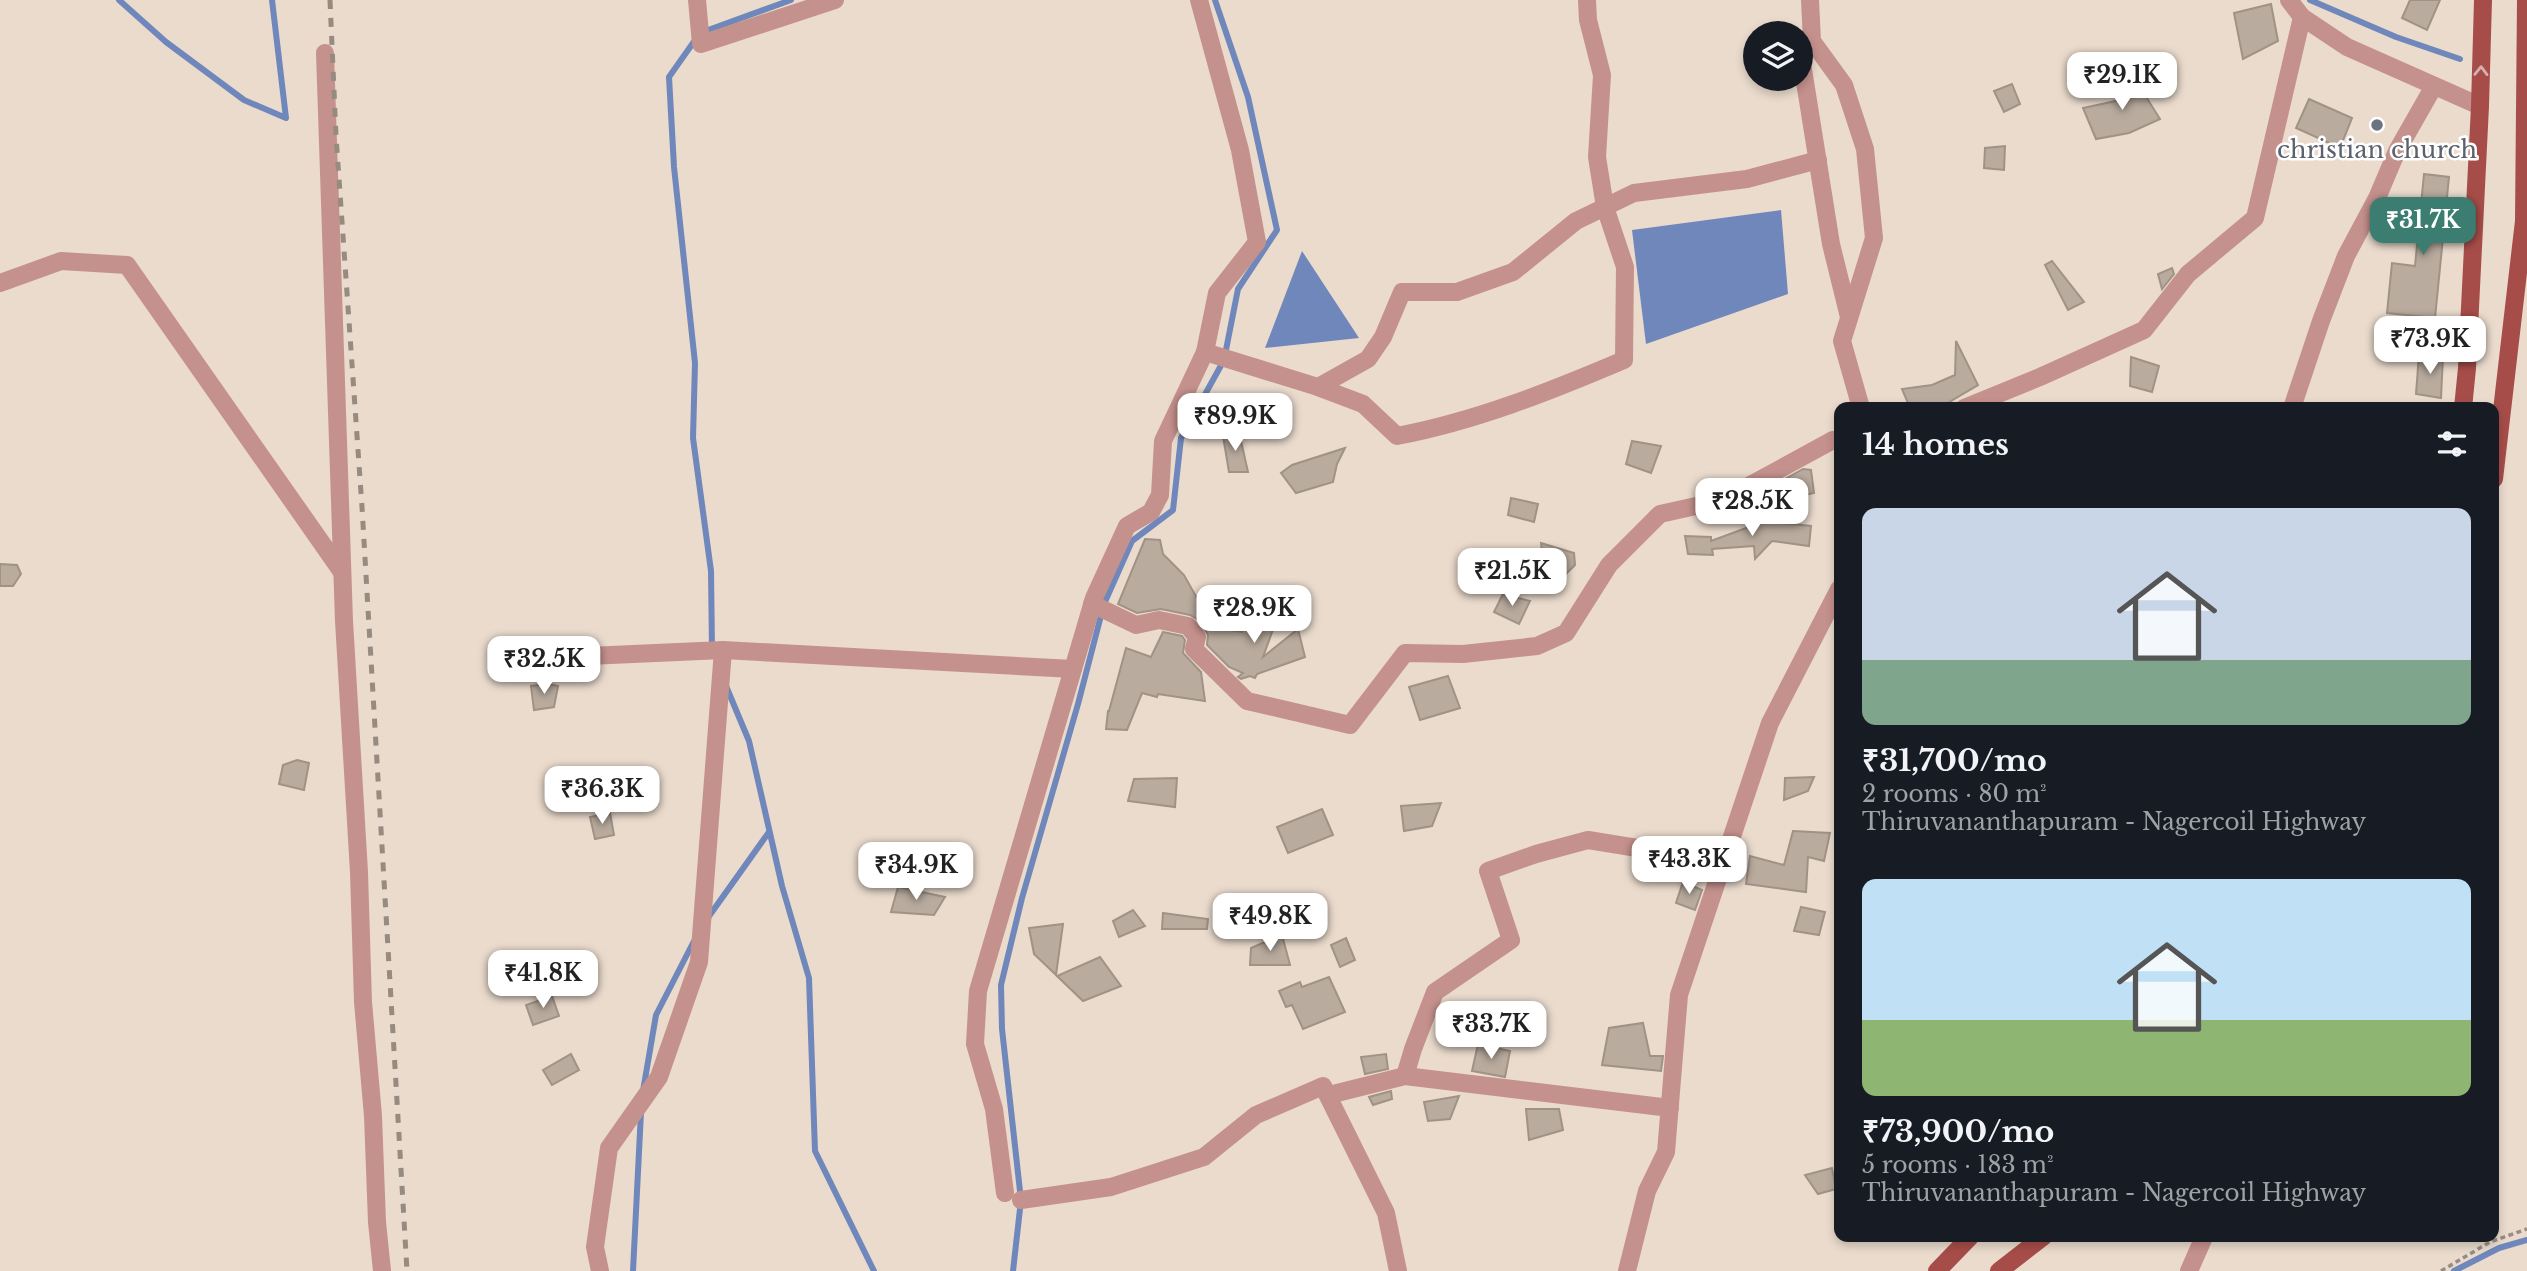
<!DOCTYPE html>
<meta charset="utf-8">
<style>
:root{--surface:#171b24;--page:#20242c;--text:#f1f3f6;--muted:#9ea1a6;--accent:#3b7e71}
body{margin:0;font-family:"Libre Baskerville",serif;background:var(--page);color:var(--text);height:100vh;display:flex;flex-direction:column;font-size:26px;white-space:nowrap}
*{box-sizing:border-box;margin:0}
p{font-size:23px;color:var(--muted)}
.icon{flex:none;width:38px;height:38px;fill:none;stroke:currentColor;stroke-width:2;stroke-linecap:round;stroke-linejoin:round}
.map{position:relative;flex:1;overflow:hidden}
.side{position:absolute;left:1834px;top:402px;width:665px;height:840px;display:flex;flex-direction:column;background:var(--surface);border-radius:14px;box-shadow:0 4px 10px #0003}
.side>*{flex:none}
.tools{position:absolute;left:1743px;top:21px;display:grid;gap:14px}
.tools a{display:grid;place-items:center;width:70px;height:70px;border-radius:50%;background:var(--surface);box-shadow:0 4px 10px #0003;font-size:35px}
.price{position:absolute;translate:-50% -60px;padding:0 16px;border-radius:14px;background:#fff;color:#222;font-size:23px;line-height:46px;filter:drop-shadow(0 2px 4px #0008)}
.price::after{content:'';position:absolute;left:50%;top:42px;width:21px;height:16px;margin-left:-10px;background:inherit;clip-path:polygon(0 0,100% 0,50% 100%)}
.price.current{background:var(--accent);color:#fff}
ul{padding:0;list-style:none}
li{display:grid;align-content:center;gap:14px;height:371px;padding:0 28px}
li span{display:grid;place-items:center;height:217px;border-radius:14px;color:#555}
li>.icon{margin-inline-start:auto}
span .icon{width:126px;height:126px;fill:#fffc;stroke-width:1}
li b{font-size:30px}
h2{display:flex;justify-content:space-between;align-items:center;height:84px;padding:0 28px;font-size:30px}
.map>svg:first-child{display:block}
.water{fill:#6f87ba}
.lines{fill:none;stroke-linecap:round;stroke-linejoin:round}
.stream{stroke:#6f87ba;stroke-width:6}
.building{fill:#b9ab9e;stroke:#a09285;stroke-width:2}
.path{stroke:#978d82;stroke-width:3.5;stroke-dasharray:5 3.5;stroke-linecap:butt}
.minor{stroke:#c5918d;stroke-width:18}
.major{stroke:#a74d49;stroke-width:18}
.rail{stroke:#958b81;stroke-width:5;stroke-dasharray:9 9;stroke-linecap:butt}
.oneway{stroke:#d7afad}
.worship-dot{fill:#6b7280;stroke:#fff;stroke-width:2.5}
.labels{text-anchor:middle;stroke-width:5;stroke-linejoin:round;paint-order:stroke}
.worship-label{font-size:24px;fill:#5b616d;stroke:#fff}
</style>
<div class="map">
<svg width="2527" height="1271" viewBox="0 0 2527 1271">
<rect width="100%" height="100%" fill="#eadbcd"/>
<g class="water">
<polygon points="1781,210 1788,294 1646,344 1632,230"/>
<polygon points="1302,251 1359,338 1265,348"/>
</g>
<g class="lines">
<g class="stream">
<polyline points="119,0 166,42 244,100 286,118 272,0"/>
<polyline points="2310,0 2396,37 2460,59"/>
<polyline points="712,650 711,571 693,438 695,363 674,167 669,77 700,33 791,0"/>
<polyline points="726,686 749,741 782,886 809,978 815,1151 874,1271"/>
<polyline points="707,919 769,832"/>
<polyline points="643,1091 656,1015 694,941"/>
<polyline points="633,1271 641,1112"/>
<polyline points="1013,1271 1021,1200 1002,1029 1001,985 1022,898 1078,704 1104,604 1132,541 1173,510 1181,438 1224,360 1238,289 1277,230 1248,97 1215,0"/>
<polyline points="2454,1271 2499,1248 2527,1240"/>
</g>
</g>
<g class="building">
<polygon points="2410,0 2440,0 2427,30 2402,18"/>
<polygon points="2271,4 2278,41 2243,59 2234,13"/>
<polygon points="2128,68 2160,119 2129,133 2096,139 2083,108 2125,99 2119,86"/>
<polygon points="2012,84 2020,104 2004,112 1994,91"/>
<polygon points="2309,99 2352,118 2340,148 2296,128"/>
<polygon points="2005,146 2004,170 1984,168 1985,148"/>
<polygon points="2424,174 2449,177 2435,318 2387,313 2392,263 2415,266"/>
<polygon points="2052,261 2084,302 2068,310 2045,265"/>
<polygon points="2172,268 2174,274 2162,289 2158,274"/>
<polygon points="1956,341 1978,385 1939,408 1910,408 1902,389 1932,385 1955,375"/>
<polygon points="2419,354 2443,356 2441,398 2416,394"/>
<polygon points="2131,357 2159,366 2152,392 2130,386"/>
<polygon points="1239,432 1248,472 1229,472 1223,436"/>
<polygon points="1632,441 1661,446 1651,473 1626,464"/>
<polygon points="1345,448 1337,464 1333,482 1296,493 1281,473 1292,465"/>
<polygon points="1803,469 1811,470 1814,493 1791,498 1787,478"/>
<polygon points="1511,498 1538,504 1534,522 1508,515"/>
<polygon points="1765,521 1811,526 1809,546 1772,541 1755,559 1754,546 1712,549 1713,555 1688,554 1685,536 1711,537 1711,541"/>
<polygon points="1145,539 1160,540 1163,554 1184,575 1203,609 1197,619 1190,615 1161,609 1137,613 1118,604"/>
<polygon points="1541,543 1574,553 1575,565 1566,574 1544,570"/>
<polygon points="0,564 17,565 21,574 13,586 0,586"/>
<polygon points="1503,594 1530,601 1519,624 1494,612"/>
<polygon points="1254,608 1279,613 1263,657 1298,629 1305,657 1257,674 1255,678 1250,676 1241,679 1238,677 1243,673 1229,667 1207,645 1208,635 1203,626 1242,632"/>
<polygon points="1163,632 1182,636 1185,640 1183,653 1201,672 1205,701 1158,694 1157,697 1142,693 1127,730 1106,729 1108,711 1109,711 1126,648 1151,657"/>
<polygon points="1448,676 1460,708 1420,720 1409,687"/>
<polygon points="548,684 558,686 554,707 534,710 531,686"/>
<polygon points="297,760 309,763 304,790 279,784 283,765"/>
<polygon points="1814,777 1808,791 1784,800 1785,778"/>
<polygon points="1177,778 1175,807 1128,801 1134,779"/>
<polygon points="1441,803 1432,826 1404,831 1401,806"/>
<polygon points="1322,809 1333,835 1288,853 1277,827"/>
<polygon points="610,813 614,835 595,839 590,817"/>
<polygon points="1793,831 1830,833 1824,861 1808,857 1806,892 1746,884 1750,856 1784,865"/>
<polygon points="1683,882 1702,890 1695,910 1676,903"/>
<polygon points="898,887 945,897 934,915 891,912"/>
<polygon points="1801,907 1825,912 1819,935 1794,931"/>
<polygon points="1133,910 1145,926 1119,937 1113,921"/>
<polygon points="1163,913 1208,919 1207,929 1162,929"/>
<polygon points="1063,924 1056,975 1034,954 1029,928"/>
<polygon points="1282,935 1290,965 1250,965 1251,948"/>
<polygon points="1346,938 1355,960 1340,967 1331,945"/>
<polygon points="1100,957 1121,986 1083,1001 1057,976"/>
<polygon points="1329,977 1345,1012 1303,1029 1292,1005 1286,1007 1279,991 1300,982 1302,987"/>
<polygon points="552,996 559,1016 533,1025 526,1005"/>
<polygon points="1643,1023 1650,1056 1663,1056 1661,1071 1602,1065 1609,1028"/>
<polygon points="1478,1044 1510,1051 1505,1077 1472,1071"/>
<polygon points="571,1054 579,1070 552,1085 543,1070"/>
<polygon points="1386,1054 1388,1069 1365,1074 1361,1057"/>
<polygon points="1391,1091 1392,1099 1373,1105 1369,1097"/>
<polygon points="1459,1096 1450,1119 1428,1121 1424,1102"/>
<polygon points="1526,1109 1559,1109 1563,1130 1529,1140"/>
<polygon points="1832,1168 1836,1189 1818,1194 1805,1175"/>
</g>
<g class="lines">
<polyline class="path" points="2441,1271 2490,1242 2527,1229"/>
<g class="minor">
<polyline points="697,0 701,44 835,0"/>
<polyline points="1810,0 1812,41 1844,85 1865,149 1874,238 1842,341 1861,408"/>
<polyline points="2289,0 2302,17 2347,47 2480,106"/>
<polyline points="1812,41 1801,57 1831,244 1849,317"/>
<polyline points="325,53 344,621 359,872 363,1002 373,1116 377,1222 382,1271"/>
<polyline points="0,283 61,261 127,265 342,572"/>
<path d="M 1205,352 L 1318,387 L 1363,404 L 1397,436 C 1476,421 1551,391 1624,360 L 1625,267 L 1605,207 L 1597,157 L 1602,75 L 1588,20 L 1587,0"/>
<polyline points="1318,387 1368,359 1383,337 1402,292 1457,292 1513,272 1576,221 1634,193 1747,179 1818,160"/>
<polyline points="1964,408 2040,377 2144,330 2188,274 2255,218 2302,17"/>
<polyline points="2292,408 2321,321 2346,256 2377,198 2397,151 2434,86"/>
<polyline points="1092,604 1136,625 1159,620 1188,626 1197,637 1194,649 1247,701 1350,725 1405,653 1463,654 1537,646 1566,633 1609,565 1660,514 1723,500 1833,440 1839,440"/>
<polyline points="588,656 723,650 1073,669"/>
<polyline points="1405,1076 1413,1049 1435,992 1511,940 1488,871 1536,854 1588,840 1724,862"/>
<polyline points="1329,1095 1405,1076 1670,1108"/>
<polyline points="1005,1193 994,1109 975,1044 978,991 1094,598 1127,526 1151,512 1160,495 1163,441 1205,352 1217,293 1257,242 1240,150 1199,0"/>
<polyline points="1021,1200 1111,1187 1204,1157 1256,1115 1323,1086 1386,1213 1398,1271"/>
<polyline points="600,1271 595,1247 609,1148 659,1077 699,962 723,650"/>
<polyline points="1627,1271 1647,1191 1666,1152 1679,995 1770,723 1839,589"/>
<polyline points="2189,1271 2204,1237"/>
</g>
<g class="major">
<polyline points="2463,408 2467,368 2480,106 2483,0"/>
<polyline points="2494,479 2524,221 2526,0"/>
<polyline points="1937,1271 1970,1237"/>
<polyline points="1999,1271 2043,1237"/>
</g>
<polyline class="rail" points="330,0 336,136 362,507 407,1271"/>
</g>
<defs><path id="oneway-chevron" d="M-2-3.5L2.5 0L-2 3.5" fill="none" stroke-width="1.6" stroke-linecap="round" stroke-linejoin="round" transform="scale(1.75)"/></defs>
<use class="oneway" href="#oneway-chevron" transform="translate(2481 71) rotate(-89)"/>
<circle class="worship-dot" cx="2377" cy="125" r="7"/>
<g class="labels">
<g class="worship-label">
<text x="2377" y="158">christian church</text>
</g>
</g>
</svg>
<div class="tools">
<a><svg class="icon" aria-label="layers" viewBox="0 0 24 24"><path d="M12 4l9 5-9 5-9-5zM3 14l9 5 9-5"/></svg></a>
</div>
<b class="price" style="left:2122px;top:112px">₹29.1K</b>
<b class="price current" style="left:2423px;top:257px">₹31.7K</b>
<b class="price" style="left:2430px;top:376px">₹73.9K</b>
<b class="price" style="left:1235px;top:453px">₹89.9K</b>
<b class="price" style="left:1752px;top:538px">₹28.5K</b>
<b class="price" style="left:1512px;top:608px">₹21.5K</b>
<b class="price" style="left:1254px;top:645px">₹28.9K</b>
<b class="price" style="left:544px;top:696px">₹32.5K</b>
<b class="price" style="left:602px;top:826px">₹36.3K</b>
<b class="price" style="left:1689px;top:896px">₹43.3K</b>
<b class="price" style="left:916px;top:902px">₹34.9K</b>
<b class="price" style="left:1270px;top:953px">₹49.8K</b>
<b class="price" style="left:543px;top:1010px">₹41.8K</b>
<b class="price" style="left:1491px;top:1061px">₹33.7K</b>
<section class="side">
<h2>14 homes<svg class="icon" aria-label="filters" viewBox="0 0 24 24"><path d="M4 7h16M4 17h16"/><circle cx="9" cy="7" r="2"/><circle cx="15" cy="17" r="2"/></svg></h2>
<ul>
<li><span style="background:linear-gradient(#c9d6e8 70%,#7fa58c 0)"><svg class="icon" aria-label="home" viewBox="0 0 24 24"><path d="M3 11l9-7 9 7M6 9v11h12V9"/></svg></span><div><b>₹31,700/mo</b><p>2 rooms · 80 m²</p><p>Thiruvananthapuram - Nagercoil Highway</p></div></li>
<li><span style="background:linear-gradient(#bfe0f5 65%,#8fb573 0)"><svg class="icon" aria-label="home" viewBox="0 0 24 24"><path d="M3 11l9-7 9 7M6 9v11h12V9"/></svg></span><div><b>₹73,900/mo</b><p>5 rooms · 183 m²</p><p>Thiruvananthapuram - Nagercoil Highway</p></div></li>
</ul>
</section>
</div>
